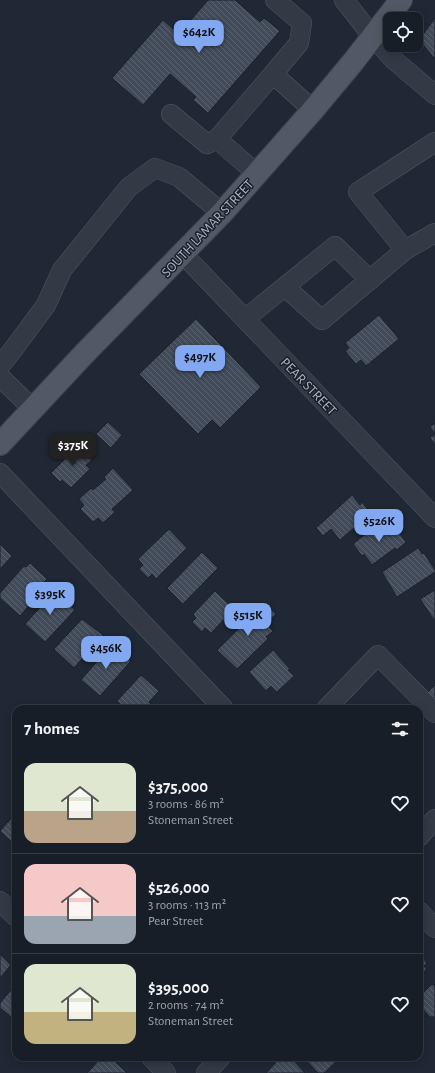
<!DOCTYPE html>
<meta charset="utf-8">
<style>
:root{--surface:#181e28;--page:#212730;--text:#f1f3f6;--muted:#9fa2a8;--line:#363c45;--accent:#83a8f2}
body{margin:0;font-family:"Alegreya Sans",sans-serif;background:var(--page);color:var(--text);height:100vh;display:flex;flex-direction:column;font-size:15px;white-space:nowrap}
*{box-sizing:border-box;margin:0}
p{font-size:13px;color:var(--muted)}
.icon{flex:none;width:22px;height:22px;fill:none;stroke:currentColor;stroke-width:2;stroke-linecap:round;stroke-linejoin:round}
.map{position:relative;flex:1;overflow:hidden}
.panel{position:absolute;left:12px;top:705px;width:411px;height:356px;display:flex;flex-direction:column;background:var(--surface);border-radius:12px;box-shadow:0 2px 10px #0003,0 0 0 1px var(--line)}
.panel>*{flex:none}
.buttons{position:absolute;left:383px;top:12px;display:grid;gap:8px}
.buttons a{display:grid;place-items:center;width:40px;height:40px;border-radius:8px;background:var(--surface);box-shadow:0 2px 10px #0003,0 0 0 1px var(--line);font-size:20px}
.price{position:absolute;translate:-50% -34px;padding:0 9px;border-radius:8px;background:var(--accent);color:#111;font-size:13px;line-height:26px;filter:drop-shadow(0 1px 2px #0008)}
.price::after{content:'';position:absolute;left:50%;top:24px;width:12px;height:9px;margin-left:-6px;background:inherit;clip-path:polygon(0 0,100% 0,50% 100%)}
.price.on{background:#222;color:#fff}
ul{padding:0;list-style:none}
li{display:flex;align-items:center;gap:12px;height:100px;padding:0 12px}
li+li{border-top:1px solid var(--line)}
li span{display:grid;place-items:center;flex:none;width:112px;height:80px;border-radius:12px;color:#555}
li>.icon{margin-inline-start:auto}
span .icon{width:48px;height:48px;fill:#fffc;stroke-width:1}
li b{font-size:17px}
h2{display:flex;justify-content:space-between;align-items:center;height:48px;padding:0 12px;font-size:17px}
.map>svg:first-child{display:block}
.building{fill:url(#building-back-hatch);stroke:#1b212c}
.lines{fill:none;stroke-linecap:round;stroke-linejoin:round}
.minor-casing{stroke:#515864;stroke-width:20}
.major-casing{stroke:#3d434f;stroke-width:24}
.minor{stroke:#333a46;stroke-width:19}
.major{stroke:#515966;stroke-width:22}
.labels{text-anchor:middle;stroke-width:3;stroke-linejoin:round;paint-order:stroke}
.street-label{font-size:14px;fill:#aeb5c3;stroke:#191f2a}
</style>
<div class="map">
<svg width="435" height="1073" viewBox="0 0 435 1073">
<defs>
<pattern id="building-back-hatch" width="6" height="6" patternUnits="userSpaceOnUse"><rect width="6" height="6" fill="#414b5a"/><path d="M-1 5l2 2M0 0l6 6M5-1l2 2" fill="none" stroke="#5a6370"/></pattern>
</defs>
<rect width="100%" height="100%" fill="#202835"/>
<g class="building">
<polygon points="208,0 235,0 260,22 264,18 280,31 208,113 193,100 196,97 170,74 143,105 112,78 163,20 179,34"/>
<polygon points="435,18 435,59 419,40"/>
<polygon points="379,315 399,339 366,366 361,360 356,364 345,351 349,348 345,343"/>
<polygon points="196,319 261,387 220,428 212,420 198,434 139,374"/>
<polygon points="108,422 122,435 111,448 96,434"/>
<polygon points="435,423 435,445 430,438 435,434 430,427"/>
<polygon points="79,447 85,453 88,450 91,454 89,457 92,460 86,465 90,469 71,488 62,480 60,482 51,473 65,459 62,456 70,449 74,452"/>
<polygon points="113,468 133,490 112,509 115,512 103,523 98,518 93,522 80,509 84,505 79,499 91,488 93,490 106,479 104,477"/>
<polygon points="352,495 360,505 362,502 371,513 340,540 331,529 323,536 316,528"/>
<polygon points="385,521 394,533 397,530 406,542 397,550 395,548 372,565 364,554 362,556 353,544 379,523 381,525"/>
<polygon points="169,529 187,548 156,579 152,574 148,578 139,569 143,565 138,559"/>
<polygon points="0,544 12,556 0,569"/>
<polygon points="418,548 422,554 424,553 435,570 435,572 397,597 382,572"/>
<polygon points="202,552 218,568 183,604 167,588"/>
<polygon points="30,563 47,579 43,583 46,586 20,616 0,598 0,593 24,566 26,567"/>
<polygon points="56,590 75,610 45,642 25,624"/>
<polygon points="435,590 435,620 434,620 420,599"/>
<polygon points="215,591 234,609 211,633 205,628 202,632 192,622 196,618 193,614"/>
<polygon points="265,603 276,614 266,624 273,631 266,637 268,639 237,669 217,650"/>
<polygon points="82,619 103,635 74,668 54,649"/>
<polygon points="111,645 131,661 100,696 81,680"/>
<polygon points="273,650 290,669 288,670 294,676 277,692 271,686 266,691 249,672"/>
<polygon points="141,675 159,691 149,702 152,705 149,709 126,709 117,701"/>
<polygon points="435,685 435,700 427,693"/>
<polygon points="16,813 16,846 0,831"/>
<polygon points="419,953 427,963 424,966 427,969 419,976"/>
<polygon points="0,954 11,965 0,978"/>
<polygon points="16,984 16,1021 0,1008 0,1003"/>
<polygon points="432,984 435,987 435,1016 434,1017 430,1017 419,1005 419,997"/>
<polygon points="102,1057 106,1062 111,1058 127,1073 87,1073"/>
<polygon points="281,1057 290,1057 305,1073 266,1073"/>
<polygon points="303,1057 341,1057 324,1073 318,1073"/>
</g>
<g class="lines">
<g class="minor-casing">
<g id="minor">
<polyline points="344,0 373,37 394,60 435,95"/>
<polyline points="273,74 299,43 302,23 275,0"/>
<polyline points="171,114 207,144 217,139"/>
<polyline points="257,174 217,139 273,74 313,110"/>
<polyline points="405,250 358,192 435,142"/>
<polyline points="183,254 435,518"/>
<polyline points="285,287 322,320 405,250 435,233"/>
<polyline points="245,319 335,246 370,280"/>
<polyline points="0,366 12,351 46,305 62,270 129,187 155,168 179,177 222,213"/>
<polyline points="0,377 33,409"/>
<polyline points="0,473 224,709"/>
<polyline points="326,709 378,655 435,713"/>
<polyline points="419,837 435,819"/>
<polyline points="0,901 16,917"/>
<polyline points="419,911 435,928"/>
<polyline points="151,1057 166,1073"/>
<polyline points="206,1073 221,1057"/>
</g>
</g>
<g class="major-casing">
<polyline id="major" points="0,444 84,354 222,213 313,110 353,62 401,0"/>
</g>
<use href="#minor" class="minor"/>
<use href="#major" class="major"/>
</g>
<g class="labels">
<g class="street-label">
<text transform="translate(207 228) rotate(-47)" y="5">SOUTH LAMAR STREET</text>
<text transform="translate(309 386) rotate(46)" y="5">PEAR STREET</text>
</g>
</g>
</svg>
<div class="buttons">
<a><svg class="icon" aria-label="locate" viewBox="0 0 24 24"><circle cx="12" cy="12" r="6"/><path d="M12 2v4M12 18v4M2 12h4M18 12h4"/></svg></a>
</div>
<b class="price" style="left:199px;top:54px">$642K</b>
<b class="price" style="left:200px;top:379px">$497K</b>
<b class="price on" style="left:73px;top:467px">$375K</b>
<b class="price" style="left:379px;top:543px">$526K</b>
<b class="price" style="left:50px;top:616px">$395K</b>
<b class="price" style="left:248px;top:637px">$515K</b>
<b class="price" style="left:106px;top:670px">$456K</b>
<section class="panel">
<h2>7 homes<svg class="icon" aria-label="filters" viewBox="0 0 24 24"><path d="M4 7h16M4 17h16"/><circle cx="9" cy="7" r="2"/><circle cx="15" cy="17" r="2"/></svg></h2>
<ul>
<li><span style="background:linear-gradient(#dfe7d0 60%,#b9a48a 0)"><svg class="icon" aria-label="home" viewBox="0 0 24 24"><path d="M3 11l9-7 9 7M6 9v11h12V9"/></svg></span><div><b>$375,000</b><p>3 rooms · 86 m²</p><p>Stoneman Street</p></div><svg class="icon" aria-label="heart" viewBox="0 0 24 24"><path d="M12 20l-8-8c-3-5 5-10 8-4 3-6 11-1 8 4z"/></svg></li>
<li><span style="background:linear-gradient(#f6c9c9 65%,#9aa5b1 0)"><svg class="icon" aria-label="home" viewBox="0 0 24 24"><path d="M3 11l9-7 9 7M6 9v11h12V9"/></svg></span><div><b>$526,000</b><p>3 rooms · 113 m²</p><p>Pear Street</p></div><svg class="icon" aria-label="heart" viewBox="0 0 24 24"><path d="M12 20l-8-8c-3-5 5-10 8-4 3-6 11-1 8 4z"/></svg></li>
<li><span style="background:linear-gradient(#dfe7d0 60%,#c2b280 0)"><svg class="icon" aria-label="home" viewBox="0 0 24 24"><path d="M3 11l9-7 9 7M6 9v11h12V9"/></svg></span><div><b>$395,000</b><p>2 rooms · 74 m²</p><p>Stoneman Street</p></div><svg class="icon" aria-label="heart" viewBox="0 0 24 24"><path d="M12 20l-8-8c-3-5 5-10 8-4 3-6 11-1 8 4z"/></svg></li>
</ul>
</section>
</div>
